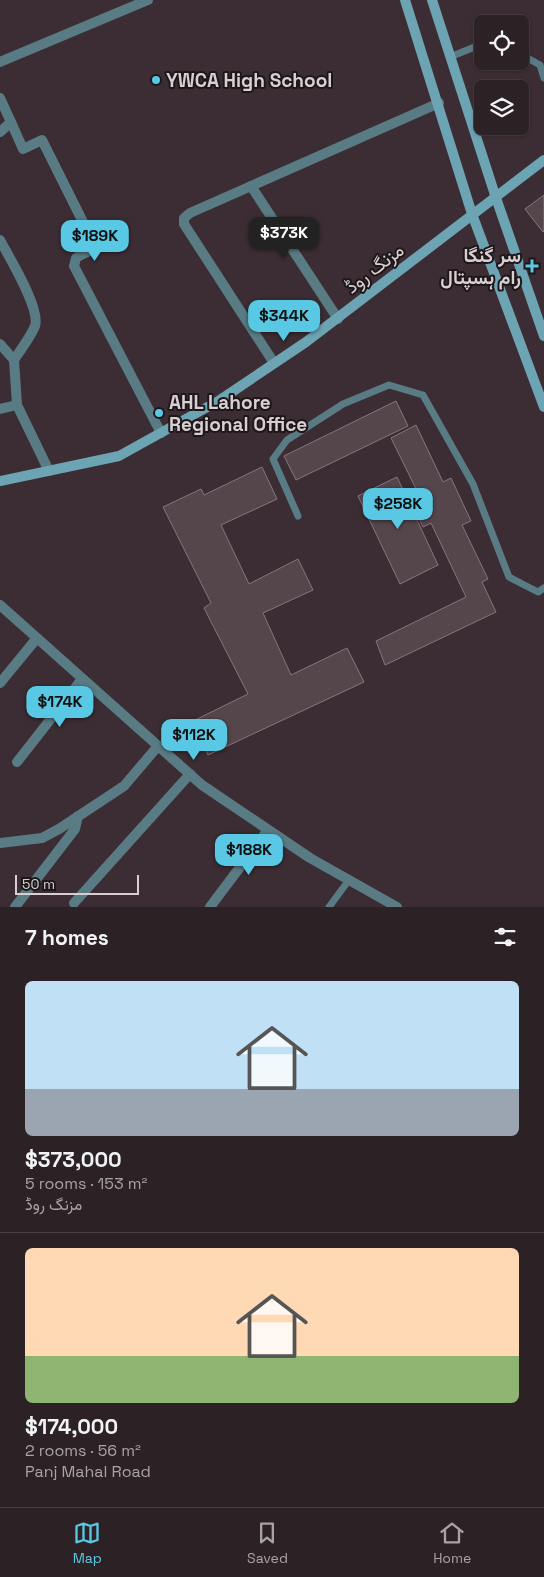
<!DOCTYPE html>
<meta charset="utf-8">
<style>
:root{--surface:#2c2226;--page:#342a2e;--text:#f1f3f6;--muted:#a6a4a7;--line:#483f43;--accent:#59c8e5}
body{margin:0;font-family:"Space Grotesk",Vazirmatn,sans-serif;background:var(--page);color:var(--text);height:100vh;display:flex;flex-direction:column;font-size:19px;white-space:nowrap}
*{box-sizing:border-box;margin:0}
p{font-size:16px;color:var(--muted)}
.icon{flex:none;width:28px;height:28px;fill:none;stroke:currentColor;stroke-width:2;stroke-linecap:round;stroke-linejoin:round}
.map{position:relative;height:907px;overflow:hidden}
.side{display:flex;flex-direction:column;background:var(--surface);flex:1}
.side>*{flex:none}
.controls{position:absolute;left:474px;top:15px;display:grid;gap:10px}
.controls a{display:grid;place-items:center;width:55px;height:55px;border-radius:8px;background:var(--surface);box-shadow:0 1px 4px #0004,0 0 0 1px var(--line);font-size:25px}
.scale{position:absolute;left:15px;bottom:12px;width:124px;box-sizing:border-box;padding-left:5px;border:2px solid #d9cfd3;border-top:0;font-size:14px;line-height:18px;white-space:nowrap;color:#d9cfd3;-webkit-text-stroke:4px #1e171a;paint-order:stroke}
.price{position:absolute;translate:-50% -42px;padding:0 11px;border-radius:10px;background:var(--accent);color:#111;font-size:16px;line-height:32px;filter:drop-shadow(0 1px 2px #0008)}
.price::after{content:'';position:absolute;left:50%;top:30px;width:15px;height:11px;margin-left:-8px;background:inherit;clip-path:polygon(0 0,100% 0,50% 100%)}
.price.current{background:#222;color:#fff}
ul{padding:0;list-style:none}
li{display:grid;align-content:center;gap:10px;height:265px;padding:0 25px}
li+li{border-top:1px solid var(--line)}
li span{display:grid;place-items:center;height:155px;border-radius:8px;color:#555}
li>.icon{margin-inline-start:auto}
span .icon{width:90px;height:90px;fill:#fffc;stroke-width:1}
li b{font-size:21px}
h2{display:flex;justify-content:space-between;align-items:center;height:60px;padding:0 25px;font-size:21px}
.tab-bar{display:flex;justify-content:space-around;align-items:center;height:70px;border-top:1px solid var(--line);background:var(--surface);font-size:14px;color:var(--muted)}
.tab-bar a{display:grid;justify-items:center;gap:2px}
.tab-bar .current{color:var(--accent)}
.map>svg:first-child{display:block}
.building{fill:#55464c;stroke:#86767c}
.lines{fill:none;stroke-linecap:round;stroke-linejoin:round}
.lane{stroke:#597b84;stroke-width:7}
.street{stroke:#597b84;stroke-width:10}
.secondary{stroke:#6ca4b3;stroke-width:10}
.poi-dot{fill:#59c8e5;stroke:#1e171a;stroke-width:2}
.labels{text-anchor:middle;stroke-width:4;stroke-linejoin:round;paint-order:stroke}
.poi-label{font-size:19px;font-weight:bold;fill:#d9cfd3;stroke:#1e171a;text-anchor:start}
.street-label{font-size:19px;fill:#d9cfd3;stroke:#1e171a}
</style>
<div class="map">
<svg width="544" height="907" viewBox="0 0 544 907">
<rect width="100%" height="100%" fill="#3b2d33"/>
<g class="building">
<polygon points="544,195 544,231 543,232 525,209"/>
<polygon points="396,401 408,426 296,480 284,456"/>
<polygon points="416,425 443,482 451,478 471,521 462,525 488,579 482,582 496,612 385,665 376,641 466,597 431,523 423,527 409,497 418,493 391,438"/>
<polygon points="262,467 277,499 221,525 249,584 298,559 313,590 263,613 291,675 347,648 364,682 208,755 193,721 248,694 204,608 211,603 163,507 201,489 204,495"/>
<polygon points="397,477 438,565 400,584 358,496"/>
</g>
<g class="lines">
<g class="lane">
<polyline points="520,54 540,65 544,78"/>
<polyline points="450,57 482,44"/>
<polyline points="298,516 273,459 287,440 343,404 389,385 423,395 473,484 509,577 538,592 544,588"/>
<polyline points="329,907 349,880"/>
</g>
<g class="street">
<polyline points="0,62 148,0"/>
<polyline points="0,98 11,122 0,132"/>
<path d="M 11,122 L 23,149 L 42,140 L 94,244 L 95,247 C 91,252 82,253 76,258 L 74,266 L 161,433"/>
<polyline points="251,186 338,319"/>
<path d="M 0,240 C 9,257 41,309 35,326 C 30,338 21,349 14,360"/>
<polyline points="0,344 14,360 17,405 49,471"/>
<polyline points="274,363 184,224 184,218 190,213 439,103"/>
<polyline points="0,409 17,405"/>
<polyline points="0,605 202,785 310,858 397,907"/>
<polyline points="0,683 37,638"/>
<polyline points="17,762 82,679"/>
<polyline points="0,843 42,838 59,829 124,786 158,746"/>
<polyline points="74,903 190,774"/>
<polyline points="15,907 75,829 78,816"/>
<polyline points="210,907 268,830"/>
</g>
<g class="secondary">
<polyline points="405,0 472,214 544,407"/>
<polyline points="432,0 496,198 544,336"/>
<polyline points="0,481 119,456 220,400 306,342 544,160"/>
</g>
</g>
<g class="poi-dot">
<circle cx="156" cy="80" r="5"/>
<path d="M529.5 258.5h5v5h5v5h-5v5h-5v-5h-5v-5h5z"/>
<circle cx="159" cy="413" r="5"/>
</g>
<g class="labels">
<g class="poi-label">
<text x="166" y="87">YWCA High School</text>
<text x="521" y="262" text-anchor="end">سر گنگا<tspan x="521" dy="22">رام ہسپتال</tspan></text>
<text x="169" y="409">AHL Lahore<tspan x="169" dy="22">Regional Office</tspan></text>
</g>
<g class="street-label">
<text transform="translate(374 268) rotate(-38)" y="7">مزنگ روڈ</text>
</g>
</g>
</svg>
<div class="controls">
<a><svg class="icon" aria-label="locate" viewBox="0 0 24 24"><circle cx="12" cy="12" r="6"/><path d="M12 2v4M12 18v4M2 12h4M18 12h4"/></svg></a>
<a><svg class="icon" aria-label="layers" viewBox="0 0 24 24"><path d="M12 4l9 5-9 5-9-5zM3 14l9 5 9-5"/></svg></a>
</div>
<div class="scale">50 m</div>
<b class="price current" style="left:284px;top:259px">$373K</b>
<b class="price" style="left:95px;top:262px">$189K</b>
<b class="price" style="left:284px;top:342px">$344K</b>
<b class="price" style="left:398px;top:530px">$258K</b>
<b class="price" style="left:60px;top:728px">$174K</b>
<b class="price" style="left:194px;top:761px">$112K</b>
<b class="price" style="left:249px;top:876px">$188K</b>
</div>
<section class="side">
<h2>7 homes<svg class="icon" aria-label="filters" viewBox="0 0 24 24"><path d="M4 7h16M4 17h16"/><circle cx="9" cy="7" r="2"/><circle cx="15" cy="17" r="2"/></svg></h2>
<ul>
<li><span style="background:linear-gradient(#bfe0f5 70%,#9aa5b1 0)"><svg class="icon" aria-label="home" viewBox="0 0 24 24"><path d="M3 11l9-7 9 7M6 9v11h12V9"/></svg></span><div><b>$373,000</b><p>5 rooms · 153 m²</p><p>مزنگ روڈ</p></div></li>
<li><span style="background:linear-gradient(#ffd9b3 70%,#8fb573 0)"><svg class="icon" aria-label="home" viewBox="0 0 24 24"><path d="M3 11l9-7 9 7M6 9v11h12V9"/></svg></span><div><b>$174,000</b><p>2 rooms · 56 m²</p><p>Panj Mahal Road</p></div></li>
</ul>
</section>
<nav class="tab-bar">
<a class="current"><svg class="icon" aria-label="map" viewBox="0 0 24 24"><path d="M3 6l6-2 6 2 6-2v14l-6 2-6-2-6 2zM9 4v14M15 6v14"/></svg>Map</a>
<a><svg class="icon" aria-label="saved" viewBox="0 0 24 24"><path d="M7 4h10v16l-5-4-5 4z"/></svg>Saved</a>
<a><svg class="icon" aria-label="home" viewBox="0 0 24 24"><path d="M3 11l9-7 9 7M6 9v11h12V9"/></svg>Home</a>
</nav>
